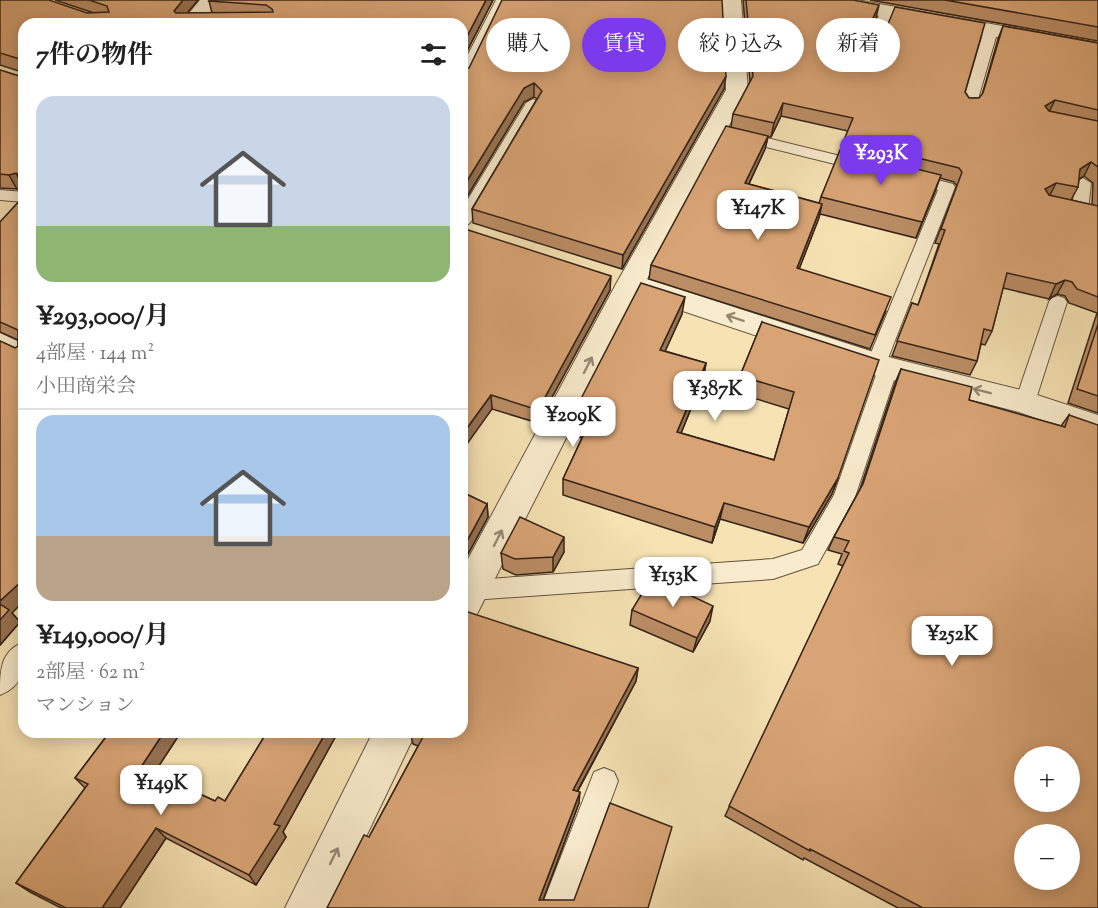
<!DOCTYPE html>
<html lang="ja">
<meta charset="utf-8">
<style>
:root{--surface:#fff;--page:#f6f6f6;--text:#222;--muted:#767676;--line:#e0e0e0;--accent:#7c3aed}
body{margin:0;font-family:"Sorts Mill Goudy","Noto Serif JP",serif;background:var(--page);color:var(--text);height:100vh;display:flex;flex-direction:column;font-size:22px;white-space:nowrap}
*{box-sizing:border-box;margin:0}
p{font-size:20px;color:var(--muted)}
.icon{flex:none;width:33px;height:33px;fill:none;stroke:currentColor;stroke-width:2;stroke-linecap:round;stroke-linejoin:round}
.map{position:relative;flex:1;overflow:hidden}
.side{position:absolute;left:18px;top:18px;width:450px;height:720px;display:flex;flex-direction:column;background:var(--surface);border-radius:18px;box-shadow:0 3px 15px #0003}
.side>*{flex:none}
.guide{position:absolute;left:486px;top:18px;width:522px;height:54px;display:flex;gap:12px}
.buttons{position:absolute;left:1014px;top:746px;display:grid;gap:12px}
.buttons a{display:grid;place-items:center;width:66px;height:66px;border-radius:50%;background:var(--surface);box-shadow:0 3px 15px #0003;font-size:30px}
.price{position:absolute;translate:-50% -51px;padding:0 14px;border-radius:12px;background:#fff;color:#222;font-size:20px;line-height:39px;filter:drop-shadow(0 2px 3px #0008)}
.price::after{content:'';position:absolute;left:50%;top:36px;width:18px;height:14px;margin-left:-9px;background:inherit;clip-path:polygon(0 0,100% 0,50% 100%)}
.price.selected{background:var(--accent);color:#fff}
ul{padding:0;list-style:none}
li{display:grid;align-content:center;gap:12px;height:318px;padding:0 18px}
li+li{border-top:2px solid var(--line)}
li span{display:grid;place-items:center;height:186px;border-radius:18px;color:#555}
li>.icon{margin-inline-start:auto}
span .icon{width:108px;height:108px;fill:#fffc;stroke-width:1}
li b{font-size:26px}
h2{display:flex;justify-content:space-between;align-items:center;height:72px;padding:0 18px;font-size:26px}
.pill{padding:0 21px;border-radius:27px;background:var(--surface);box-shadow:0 3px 15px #0003;font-size:21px;line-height:54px}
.pill.selected{background:var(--accent);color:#fff}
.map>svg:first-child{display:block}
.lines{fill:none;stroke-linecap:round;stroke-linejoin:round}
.service-casing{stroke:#64533f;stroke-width:2}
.minor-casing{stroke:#64533f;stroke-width:2}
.service{fill:#f9ecce;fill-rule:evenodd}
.minor{fill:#f9ecce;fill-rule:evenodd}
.wall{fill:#bb8d65;stroke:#342318;stroke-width:1.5;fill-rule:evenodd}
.shaded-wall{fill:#987352;stroke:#342318;stroke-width:1.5}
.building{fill:#d9a475;stroke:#342318;stroke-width:1.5;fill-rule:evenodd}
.oneway{stroke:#968873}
</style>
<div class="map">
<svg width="1098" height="908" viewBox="0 0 1098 908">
<rect width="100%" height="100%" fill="#f6e2b3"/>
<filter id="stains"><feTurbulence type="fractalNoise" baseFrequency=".00333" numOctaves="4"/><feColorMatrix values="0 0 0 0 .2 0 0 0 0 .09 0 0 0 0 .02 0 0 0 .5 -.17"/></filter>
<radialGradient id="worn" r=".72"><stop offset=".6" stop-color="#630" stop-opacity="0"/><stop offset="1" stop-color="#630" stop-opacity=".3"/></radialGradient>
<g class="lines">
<g class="service-casing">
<g id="service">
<polygon points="496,0 508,0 469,80 462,84 462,66"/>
<polygon points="887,7 893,11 866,75 864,78 854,78 852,75 881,11"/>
<polygon points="991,26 998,30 976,106 974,109 964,109 962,106 984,30"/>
<polygon points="533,99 540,103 470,223 462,228 462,209 526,103"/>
<polygon points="739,131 869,163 871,166 863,171 734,139 731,136 734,133"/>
<polygon points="911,173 953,184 955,187 887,361 895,363 898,368 855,497 818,564 773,579 472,600 462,596 462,575 474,580 773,559 802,550 834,495 877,372 869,370 866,365 938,190 905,181 903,178"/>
<polygon points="1083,178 1091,183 1088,211 1080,216 1072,211 1075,183"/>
<polygon points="0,190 24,192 24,202 0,200"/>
<polygon points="1058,296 1064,298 1067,302 1035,402 1032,407 1025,409 1018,407 1015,402 1049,302 1052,298"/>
<polygon points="0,333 24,344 24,360 0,348"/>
<path d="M 24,642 C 24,665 26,685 0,695 C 0,671 0,651 24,642 Z"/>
<polygon points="604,768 614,772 618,781 571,908 541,908 594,772"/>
</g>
</g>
<g class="minor-casing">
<g id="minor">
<polygon points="200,0 221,0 201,24 180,24"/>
<polygon points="721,0 741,0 748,90 647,279 892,358 1025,391 1098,415 1098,440 1019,412 877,376 638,296 475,618 462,622 462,570 616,284 726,90"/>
<polygon points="814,0 857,0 1098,43 1098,55 824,6 817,4"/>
<polygon points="373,732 416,732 332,908 285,908"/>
</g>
</g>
<use href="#service" class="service"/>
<use href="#minor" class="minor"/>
</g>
<g class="wall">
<polygon points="0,0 87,13 94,13 55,0 198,0 187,13 212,13 209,1 493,0 462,61 462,24 24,24 24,189 23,187 17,189 0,188 0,70 19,76 19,71 0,65"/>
<path d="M 743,0 L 853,0 L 876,18 L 855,63 L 858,67 L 965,92 L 969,98 L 979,98 L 982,95 L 998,39 L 1003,26 L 1098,43 L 1098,413 L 1068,403 L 1097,313 L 1069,303 L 1065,296 L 1057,294 L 1049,299 L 1003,288 L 992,331 L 985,345 L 981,344 L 977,361 L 970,375 L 892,356 L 912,303 L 918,305 L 939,244 L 935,243 L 957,186 L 954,182 L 940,178 L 916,238 L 820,214 L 799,269 L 886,311 L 870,349 L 649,279 L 651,265 L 731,127 L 733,114 L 750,82 ZM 781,116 L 848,131 L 842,150 L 821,197 L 819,203 L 749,184 L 765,149 L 768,137 L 771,137 ZM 1084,176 L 1093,183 L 1092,205 L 1071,200 L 1078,187 L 1079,179 Z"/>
<polygon points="870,0 1098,0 1098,41"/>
<polygon points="462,71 724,89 622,269 473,223 472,209 537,99 534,97 524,102 462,205"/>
<polygon points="24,196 12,613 20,622 0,645 0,341 15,348 18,346 18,340 0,332 0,222"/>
<polygon points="462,228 610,290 538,423 492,409"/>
<polygon points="682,314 665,351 706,363 703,379 681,433 774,460 789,409 737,393 740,376 762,322 838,478 832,494 803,543 720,519 712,543 563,495 563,479 582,438 571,434 571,418"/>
<polygon points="901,369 969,400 1061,426 1069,415 1098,908 898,908 804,858 803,860 725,816 843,566 838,564 842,554 828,550 834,537 860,489 895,383"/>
<polygon points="462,492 487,504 488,517 468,554 462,551"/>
<polygon points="564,552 553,572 516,575 503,569 501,553"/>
<polygon points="632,610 710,621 693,652 630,625"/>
<polygon points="638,668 636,681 578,791 579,803 543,900 648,908 327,908 369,837 418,746 413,744 410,732"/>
<polygon points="106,732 181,732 154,773 215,801 225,801 267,732 338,732 283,832 286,837 256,885 166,838 120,908 61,908 30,892 16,883 85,788 75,778 108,734"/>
</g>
<g class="shaded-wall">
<polygon points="183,0 198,0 178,24 174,11"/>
<polygon points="486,0 493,0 462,61 462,46"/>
<polygon points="879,5 876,18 850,74 853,61"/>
<polygon points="726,76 724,89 622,269 623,255"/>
<polygon points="534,83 534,97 524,102 462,205 462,189 524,88"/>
<polygon points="1055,100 1048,114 1045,106"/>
<polygon points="783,103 781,116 771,137 774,123"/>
<polygon points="768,136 765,149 743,196 745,183"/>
<polygon points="1091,162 1084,176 1073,183 1080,169"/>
<polygon points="16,173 23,187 17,189 9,175"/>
<polygon points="941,175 935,192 916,238 922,222"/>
<polygon points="1056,183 1049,197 1045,189"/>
<polygon points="822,204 819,218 794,282 797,268"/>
<polygon points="611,276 610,290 538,423 538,410"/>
<polygon points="1065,280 1057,294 1049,299 1056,284"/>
<polygon points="685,297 682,314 658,367 660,350"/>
<polygon points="706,363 703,379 675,448 677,432"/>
<polygon points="491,395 492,409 462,451 462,435"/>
<polygon points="838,478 832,494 803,543 809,527"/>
<polygon points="724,503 720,519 712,543 715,527"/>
<polygon points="487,504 488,517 468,554 467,541"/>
<polygon points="564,537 564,552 553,572 553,557"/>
<polygon points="24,559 24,571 19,564"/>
<polygon points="24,579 24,601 12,613 20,622 0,645 0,601"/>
<polygon points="713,606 710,621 693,652 697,638"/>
<polygon points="638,668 636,681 572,801 573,790"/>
<polygon points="164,732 181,732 151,778 141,767"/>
<polygon points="326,732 338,732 283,832 286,837 256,885 249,875 274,824"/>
<polygon points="580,792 579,803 540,908 539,900"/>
<polygon points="156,828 166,838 120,908 102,908"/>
</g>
<g class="building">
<polygon points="0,0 49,0 87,13 109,12 107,6 89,0 183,0 174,11 176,13 273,12 272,9 266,5 209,1 210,0 486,0 462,46 462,24 24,24 24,181 19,180 19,175 16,173 9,175 0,174 0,70 19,76 20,59 0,53"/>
<polygon points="502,0 722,0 726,76 623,255 472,209 542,91 534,83 524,88 462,189 462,71 469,68"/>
<polygon points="746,0 853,0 879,5 853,61 858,67 868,67 872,63 895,7 985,23 965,92 969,98 979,98 983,93 1003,26 1098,43 1098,110 1055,100 1045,106 1049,111 1098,121 1098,167 1091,162 1080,169 1078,187 1056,183 1045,189 1049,195 1098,206 1098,297 1077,289 1072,282 1065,280 1056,284 1007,273 992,331 984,329 977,361 897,341 912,303 918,305 945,230 941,229 962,172 959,168 844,140 853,118 783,103 774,123 733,114 753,76"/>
<polygon points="945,0 1098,0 1098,27"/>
<polygon points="726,126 768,136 745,183 822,204 797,268 891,297 875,335 651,265"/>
<polygon points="840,150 941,175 922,222 821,197"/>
<polygon points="24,196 24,559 19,564 24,567 24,579 0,601 0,341 15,348 18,346 18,330 0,322 0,222"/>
<polygon points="462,228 611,276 538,410 491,395 462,435"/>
<polygon points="641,283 685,297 660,350 706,363 677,432 774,460 794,392 740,376 762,322 879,360 838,478 809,527 724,503 715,527 563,479 589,423 571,418"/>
<polygon points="1098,324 1098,396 1077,389"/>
<path d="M 901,369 L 972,387 L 969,400 L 1065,427 L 1069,415 L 1098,425 L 1098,908 L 923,908 L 810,849 L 810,851 L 729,806 L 849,553 L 844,551 L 849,541 L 834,537 L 863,484 ZM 1024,756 L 1070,756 L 1070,801 L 1024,801 ZM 1024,834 L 1070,834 L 1070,879 L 1024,879 Z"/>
<polygon points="462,492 487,504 467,541 462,539"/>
<polygon points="520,517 564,537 553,557 515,559 501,553"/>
<polygon points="652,577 713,606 697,638 632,610"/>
<polygon points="0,604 9,610 0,620"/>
<polygon points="462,610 638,668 573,790 580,792 539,900 574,900 610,803 672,827 648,908 327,908 364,835 369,837 423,737 410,732 462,732"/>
<polygon points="108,732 164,732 141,767 215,801 218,797 225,801 267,732 326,732 274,824 280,826 249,875 156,828 102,908 66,908 16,883 88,784 75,778 109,733"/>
</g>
<defs><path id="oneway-shaft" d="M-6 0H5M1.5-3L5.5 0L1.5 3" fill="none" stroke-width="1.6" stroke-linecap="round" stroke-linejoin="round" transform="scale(1.5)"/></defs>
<g class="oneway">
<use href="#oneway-shaft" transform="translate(735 318) rotate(-162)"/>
<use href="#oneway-shaft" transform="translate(588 365) rotate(-63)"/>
<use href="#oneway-shaft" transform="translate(982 391) rotate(-166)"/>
<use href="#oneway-shaft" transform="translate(498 538) rotate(-63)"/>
<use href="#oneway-shaft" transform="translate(334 856) rotate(-64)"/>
</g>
<rect width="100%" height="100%" filter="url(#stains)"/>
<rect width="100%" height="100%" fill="url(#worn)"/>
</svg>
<div class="buttons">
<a>+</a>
<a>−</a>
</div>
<b class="price selected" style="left:881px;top:186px">¥293K</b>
<b class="price" style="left:758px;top:241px">¥147K</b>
<b class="price" style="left:715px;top:422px">¥387K</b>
<b class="price" style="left:573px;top:448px">¥209K</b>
<b class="price" style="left:673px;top:608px">¥153K</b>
<b class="price" style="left:952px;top:667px">¥252K</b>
<b class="price" style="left:161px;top:816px">¥149K</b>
<div class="guide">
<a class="pill">購入</a>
<a class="pill selected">賃貸</a>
<a class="pill">絞り込み</a>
<a class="pill">新着</a>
</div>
<section class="side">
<h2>7件の物件<svg class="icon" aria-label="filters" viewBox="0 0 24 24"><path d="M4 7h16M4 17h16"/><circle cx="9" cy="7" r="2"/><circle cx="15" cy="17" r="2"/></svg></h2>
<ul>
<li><span style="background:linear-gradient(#c9d6e8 70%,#8fb573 0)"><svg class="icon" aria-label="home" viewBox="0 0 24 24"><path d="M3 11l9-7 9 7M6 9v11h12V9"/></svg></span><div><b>¥293,000/月</b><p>4部屋 · 144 m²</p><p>小田商栄会</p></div></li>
<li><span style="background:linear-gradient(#a9c7e8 65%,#b9a48a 0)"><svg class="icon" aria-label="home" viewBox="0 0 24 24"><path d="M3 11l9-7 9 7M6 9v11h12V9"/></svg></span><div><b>¥149,000/月</b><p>2部屋 · 62 m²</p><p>マンション</p></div></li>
</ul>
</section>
</div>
